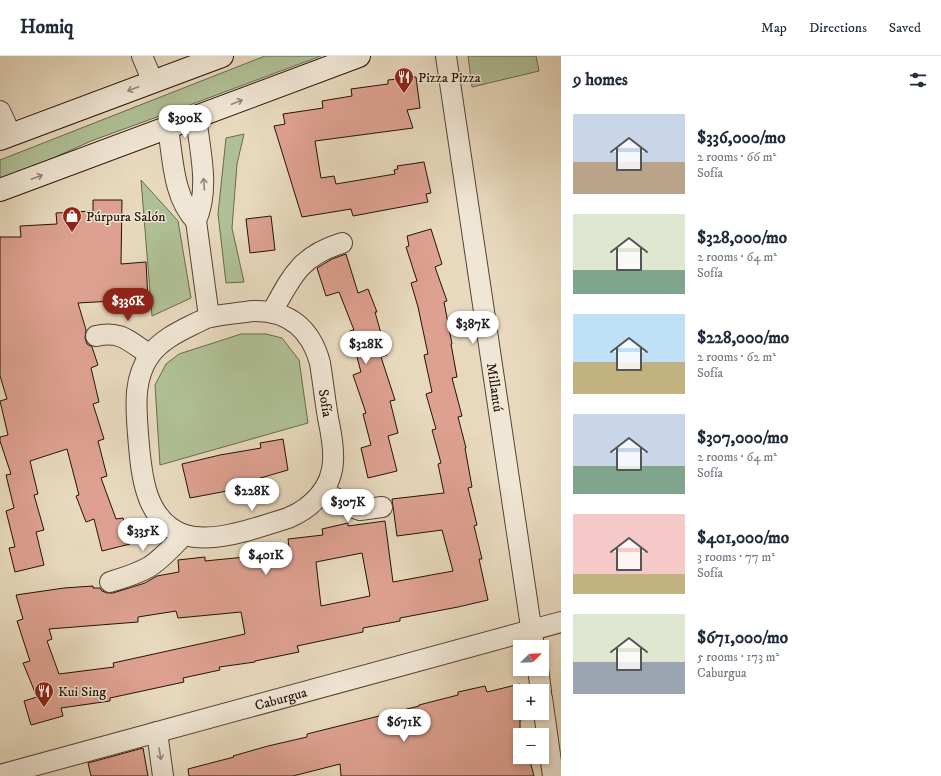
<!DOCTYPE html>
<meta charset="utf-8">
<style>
:root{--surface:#fff;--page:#f2f2f3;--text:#1f2937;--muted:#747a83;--line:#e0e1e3;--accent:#8f2418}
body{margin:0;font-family:"IM FELL DW Pica",serif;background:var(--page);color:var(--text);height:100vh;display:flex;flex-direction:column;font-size:15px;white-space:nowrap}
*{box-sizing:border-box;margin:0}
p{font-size:13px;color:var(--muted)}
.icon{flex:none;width:22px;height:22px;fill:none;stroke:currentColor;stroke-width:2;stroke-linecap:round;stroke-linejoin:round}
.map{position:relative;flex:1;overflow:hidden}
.panel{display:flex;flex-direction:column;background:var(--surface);width:380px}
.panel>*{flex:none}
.needle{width:26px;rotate:67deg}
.buttons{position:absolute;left:513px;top:584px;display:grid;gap:8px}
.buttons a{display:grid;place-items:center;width:36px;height:36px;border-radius:0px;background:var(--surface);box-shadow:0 2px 6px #0003;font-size:20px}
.price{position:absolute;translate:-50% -34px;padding:0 9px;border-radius:14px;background:#fff;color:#222;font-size:13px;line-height:26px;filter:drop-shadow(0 1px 2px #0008)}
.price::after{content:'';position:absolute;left:50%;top:24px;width:12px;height:9px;margin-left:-6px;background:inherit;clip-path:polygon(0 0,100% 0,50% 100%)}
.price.active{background:var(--accent);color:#fff}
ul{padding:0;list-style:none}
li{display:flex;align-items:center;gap:12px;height:100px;padding:0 12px}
li span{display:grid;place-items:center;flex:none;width:112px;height:80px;border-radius:0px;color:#555}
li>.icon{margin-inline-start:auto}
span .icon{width:48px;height:48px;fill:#fffc;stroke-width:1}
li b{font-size:17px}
h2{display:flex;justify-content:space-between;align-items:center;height:48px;padding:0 12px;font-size:17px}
header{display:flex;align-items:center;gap:24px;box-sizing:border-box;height:56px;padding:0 20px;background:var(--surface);border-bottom:1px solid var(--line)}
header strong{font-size:19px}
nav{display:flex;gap:22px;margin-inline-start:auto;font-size:14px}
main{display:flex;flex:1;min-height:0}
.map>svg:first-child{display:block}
.green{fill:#b0c096;stroke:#696a4e}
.building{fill:#dea191;stroke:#221306;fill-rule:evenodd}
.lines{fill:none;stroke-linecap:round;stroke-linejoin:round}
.street-casing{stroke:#544434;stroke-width:22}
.secondary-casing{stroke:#221306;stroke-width:24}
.street{stroke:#f0e6d5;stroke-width:20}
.secondary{stroke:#f0e6d5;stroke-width:22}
.oneway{stroke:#938778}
.labels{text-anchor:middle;stroke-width:3;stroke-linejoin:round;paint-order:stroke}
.poi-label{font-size:14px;fill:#221306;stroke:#f0e6d5;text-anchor:start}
.street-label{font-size:14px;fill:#221306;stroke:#f0e6d5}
</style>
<header>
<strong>Homiq</strong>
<nav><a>Map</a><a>Directions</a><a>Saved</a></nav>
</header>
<main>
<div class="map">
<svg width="561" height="720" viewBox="0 0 561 720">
<rect width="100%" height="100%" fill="#e8d9be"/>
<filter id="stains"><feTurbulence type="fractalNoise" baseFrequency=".005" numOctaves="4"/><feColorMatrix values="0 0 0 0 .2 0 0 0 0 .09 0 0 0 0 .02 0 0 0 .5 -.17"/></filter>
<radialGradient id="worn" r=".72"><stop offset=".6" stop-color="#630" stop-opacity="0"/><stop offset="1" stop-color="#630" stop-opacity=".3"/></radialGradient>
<g class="green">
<polygon points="265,0 321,0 187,50 91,85 0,126 0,104"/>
<polygon points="468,0 536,0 539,15 472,31"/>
<polygon points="244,78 237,108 232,172 244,226 226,227 218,158 226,82"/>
<polygon points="141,124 178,165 191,242 152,260"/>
<polygon points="241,278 266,278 282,282 299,304 308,367 160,409 155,329 166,308 179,298"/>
</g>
<g class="building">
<polygon points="416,21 420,52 407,54 413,72 315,85 321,122 334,120 336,128 395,118 394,114 398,113 397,110 424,106 431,137 426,138 428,146 353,160 351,153 302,161 274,70 285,68 283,58 323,52 322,45 352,40 351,33 388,28 388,24"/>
<polygon points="93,144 122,144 121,208 146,206 148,243 78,247 86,274 85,282 87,288 92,291 98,309 91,312 99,346 93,348 104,383 98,385 107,420 101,422 116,463 123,462 130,488 102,495 94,463 86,466 76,440 79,439 67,393 30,405 38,438 34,439 44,474 36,476 44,509 15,516 9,492 15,491 6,455 14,452 6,419 11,418 0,385 0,381 8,379 0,345 7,343 0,320 0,181 21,181 20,170 57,168 56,157 93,155"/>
<polygon points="271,160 275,194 250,197 246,163"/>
<path d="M 431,173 L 442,208 L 435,211 L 447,245 L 444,246 L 452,288 L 451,288 L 457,321 L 452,322 L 462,360 L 458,361 L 466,392 L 465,392 L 472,431 L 468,432 L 477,469 L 474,470 L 482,503 L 479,503 L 488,544 L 458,551 L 400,562 L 400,565 L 363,572 L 363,576 L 297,590 L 299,596 L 255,605 L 255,606 L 219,611 L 220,614 L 183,622 L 184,626 L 110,642 L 110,645 L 61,652 L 63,660 L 31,669 L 24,645 L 37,641 L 23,607 L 30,605 L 17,565 L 23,563 L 16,539 L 64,532 L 93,530 L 93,532 L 100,532 L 102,535 L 107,537 L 113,537 L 145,527 L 157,520 L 179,516 L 178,504 L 205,501 L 205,505 L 255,500 L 254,496 L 289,491 L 288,483 L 323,479 L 322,473 L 348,467 L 348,470 L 385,465 L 393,526 L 453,515 L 442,474 L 397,480 L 392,443 L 444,437 L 438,408 L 441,407 L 432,374 L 436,373 L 426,338 L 432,336 L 424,299 L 428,298 L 418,251 L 411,227 L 417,225 L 406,191 L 409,190 L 407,180 ZM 362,497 L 370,540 L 321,550 L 316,506 ZM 176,555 L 178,562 L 241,556 L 245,578 L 113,607 L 114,611 L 59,618 L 47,585 L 52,583 L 49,573 L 138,566 L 138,561 Z"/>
<polygon points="346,198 358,237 368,233 377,256 375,256 387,299 381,301 395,344 390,345 398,377 388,380 397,415 368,422 361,392 371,389 363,358 366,357 353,319 361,316 350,275 354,274 339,236 326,240 317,212 332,203"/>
<polygon points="283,383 288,414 250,425 251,428 227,435 190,442 182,408 220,399 261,392 260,387"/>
<polygon points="520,628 521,635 520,635 520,657 527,657 528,662 520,664 520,701 529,701 534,720 341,720 340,708 293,720 189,720 188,713 234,701 233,700 268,690 307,681 307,678 419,650 419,649 458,639 458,636 485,630 487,636"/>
<polygon points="143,692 148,720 91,720 88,707"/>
</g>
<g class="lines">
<g class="street-casing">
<g id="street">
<polyline points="142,0 153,26"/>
<path id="s1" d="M 446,0 L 534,591"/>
<polyline points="0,55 11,79"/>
<path d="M 196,61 C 200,96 210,132 196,165 L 209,261"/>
<path d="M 168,72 C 173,103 173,141 196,165"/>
<path d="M 253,255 C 289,254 311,273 320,307 C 323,326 325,344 328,362 C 331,376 334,391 333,405 C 332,432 312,452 288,462 C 259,471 214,488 185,479 C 143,465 141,414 138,378 C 136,350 133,323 150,299 C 161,284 178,276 194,268 C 199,266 205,262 211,261 C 225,258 239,257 253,255 Z"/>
<path d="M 272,256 C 292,220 300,200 342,187"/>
<path d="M 96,280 C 121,274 130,286 150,299"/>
<polyline points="323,435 351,451 360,454 382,451"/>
<path d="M 110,526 C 123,522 137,518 149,511 C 162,503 173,490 184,479"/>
<polyline points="538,613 541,635"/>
<polyline points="542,642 553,720"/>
<polyline points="157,676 163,720"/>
<path id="s2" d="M 0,719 L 561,566"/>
</g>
</g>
<g class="secondary-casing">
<g id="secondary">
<polyline points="0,83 222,0"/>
<polyline points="0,134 359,0"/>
</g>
</g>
<use href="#street" class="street"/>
<use href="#secondary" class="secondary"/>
</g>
<defs><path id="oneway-shaft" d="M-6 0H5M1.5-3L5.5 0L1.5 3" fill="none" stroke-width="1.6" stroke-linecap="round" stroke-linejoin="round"/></defs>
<g class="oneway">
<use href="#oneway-shaft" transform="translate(133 33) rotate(159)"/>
<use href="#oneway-shaft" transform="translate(237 46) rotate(-21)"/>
<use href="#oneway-shaft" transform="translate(37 121) rotate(-21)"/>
<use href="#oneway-shaft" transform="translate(204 128) rotate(-94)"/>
<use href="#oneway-shaft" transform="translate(160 698) rotate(81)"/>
</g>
<defs>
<g id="restaurant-pin" transform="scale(1)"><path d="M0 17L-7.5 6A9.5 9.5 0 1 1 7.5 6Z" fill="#8f2418" stroke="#f0e6d5"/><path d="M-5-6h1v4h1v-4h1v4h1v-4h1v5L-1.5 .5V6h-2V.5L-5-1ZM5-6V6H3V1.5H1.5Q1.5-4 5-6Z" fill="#fff"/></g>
<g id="shop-pin" transform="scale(1)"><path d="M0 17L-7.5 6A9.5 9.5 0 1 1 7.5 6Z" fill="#8f2418" stroke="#f0e6d5"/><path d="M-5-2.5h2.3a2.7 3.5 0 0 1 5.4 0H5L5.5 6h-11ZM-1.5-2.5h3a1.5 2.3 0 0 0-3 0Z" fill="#fff"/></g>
</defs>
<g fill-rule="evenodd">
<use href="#restaurant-pin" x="404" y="21"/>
<use href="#shop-pin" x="72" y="160"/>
<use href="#restaurant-pin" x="44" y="635"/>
</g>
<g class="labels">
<g class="poi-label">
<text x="418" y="26">Pizza Pizza</text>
<text x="86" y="165">Púrpura Salón</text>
<text x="58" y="640">Kui Sing</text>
</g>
<g class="street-label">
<text dy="5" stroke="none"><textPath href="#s1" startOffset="335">Millantú</textPath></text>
<text transform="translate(326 347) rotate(81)" y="5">Sofía</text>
<text dy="5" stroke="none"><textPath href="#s2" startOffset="291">Caburgua</textPath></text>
</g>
</g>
<rect width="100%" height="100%" filter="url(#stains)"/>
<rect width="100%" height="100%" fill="url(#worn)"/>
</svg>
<div class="buttons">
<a><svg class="needle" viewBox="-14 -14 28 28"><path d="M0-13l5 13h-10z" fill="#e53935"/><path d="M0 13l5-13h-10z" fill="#747a83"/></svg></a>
<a>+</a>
<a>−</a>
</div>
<b class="price" style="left:185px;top:83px">$390K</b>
<b class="price active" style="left:128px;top:266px">$336K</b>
<b class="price" style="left:473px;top:289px">$387K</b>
<b class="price" style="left:366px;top:309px">$328K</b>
<b class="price" style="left:252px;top:456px">$228K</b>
<b class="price" style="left:348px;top:467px">$307K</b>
<b class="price" style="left:143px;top:496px">$335K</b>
<b class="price" style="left:266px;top:520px">$401K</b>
<b class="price" style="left:404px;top:687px">$671K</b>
</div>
<section class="panel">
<h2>9 homes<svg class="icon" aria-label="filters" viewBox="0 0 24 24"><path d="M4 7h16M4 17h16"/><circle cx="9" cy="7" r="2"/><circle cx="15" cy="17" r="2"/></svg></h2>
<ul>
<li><span style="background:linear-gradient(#c9d6e8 60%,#b9a48a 0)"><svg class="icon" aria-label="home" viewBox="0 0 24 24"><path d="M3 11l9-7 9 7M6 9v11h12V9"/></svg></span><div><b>$336,000/mo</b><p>2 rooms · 66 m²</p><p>Sofía</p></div></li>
<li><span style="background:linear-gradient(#dfe7d0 70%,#7fa58c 0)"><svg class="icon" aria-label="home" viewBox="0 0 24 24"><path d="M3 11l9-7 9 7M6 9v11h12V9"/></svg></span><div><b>$328,000/mo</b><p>2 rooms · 64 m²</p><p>Sofía</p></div></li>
<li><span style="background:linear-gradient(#bfe0f5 60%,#c2b280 0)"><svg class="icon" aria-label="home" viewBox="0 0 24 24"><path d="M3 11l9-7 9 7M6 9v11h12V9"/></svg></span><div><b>$228,000/mo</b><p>2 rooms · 62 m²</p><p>Sofía</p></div></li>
<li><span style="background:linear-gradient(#c9d6e8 65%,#7fa58c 0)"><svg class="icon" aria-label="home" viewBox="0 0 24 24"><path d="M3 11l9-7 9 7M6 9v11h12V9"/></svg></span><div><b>$307,000/mo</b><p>2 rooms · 64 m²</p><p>Sofía</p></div></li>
<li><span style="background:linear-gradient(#f6c9c9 75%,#c2b280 0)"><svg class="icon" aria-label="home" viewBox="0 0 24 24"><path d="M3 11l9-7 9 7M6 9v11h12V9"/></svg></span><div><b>$401,000/mo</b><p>3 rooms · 77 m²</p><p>Sofía</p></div></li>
<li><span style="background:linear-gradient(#dfe7d0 60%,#9aa5b1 0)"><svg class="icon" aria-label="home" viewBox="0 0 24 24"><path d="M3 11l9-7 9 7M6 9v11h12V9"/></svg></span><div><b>$671,000/mo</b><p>5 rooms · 173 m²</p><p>Caburgua</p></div></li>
</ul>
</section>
</main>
